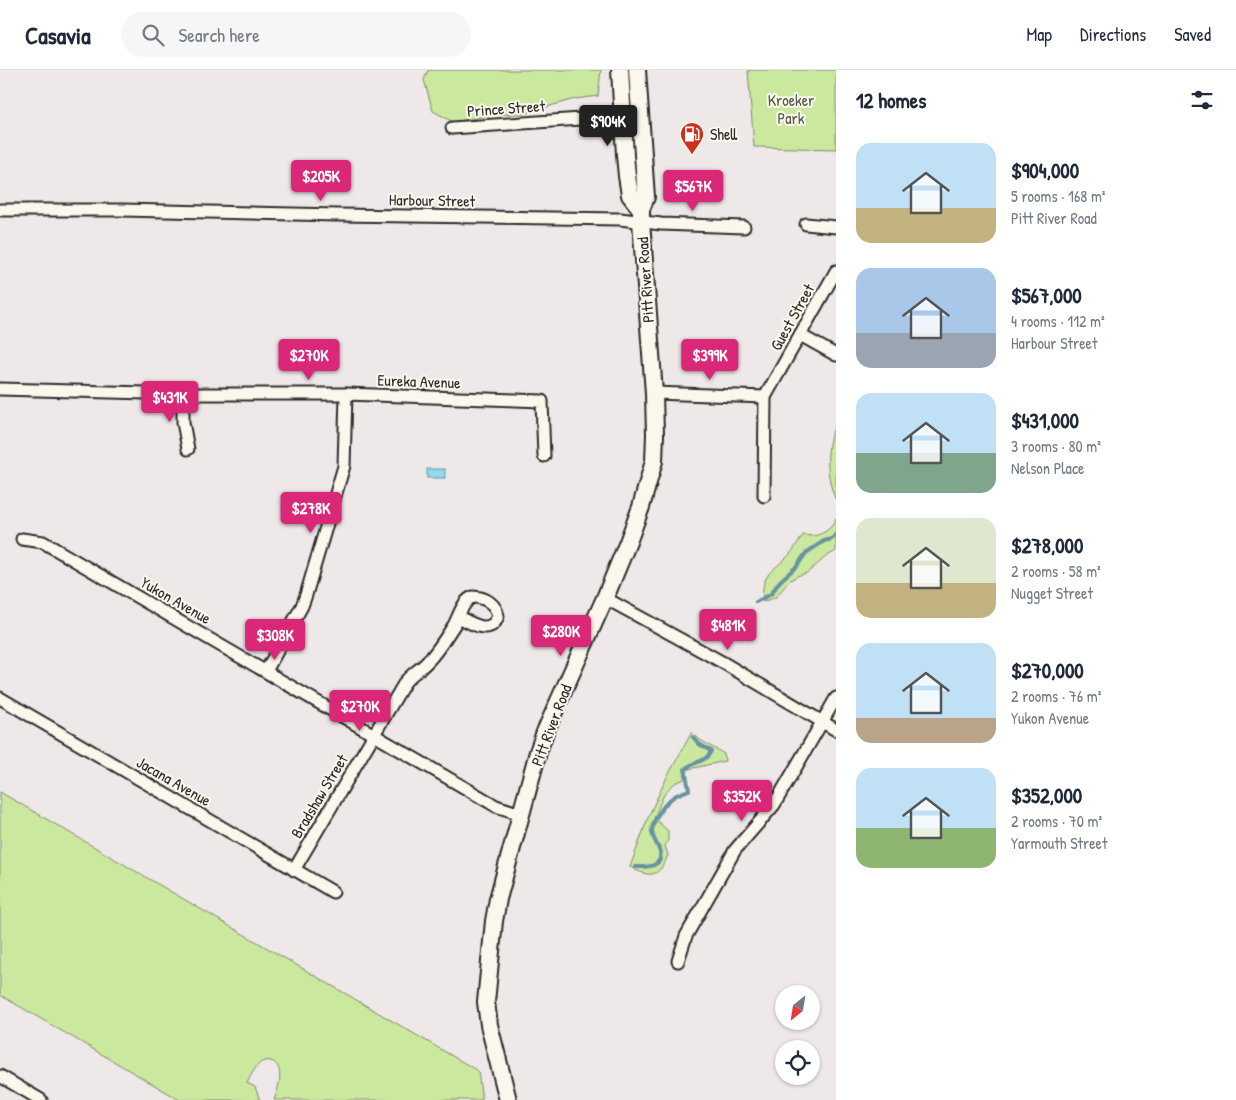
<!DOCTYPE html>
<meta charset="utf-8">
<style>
:root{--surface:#fff;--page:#f6f6f7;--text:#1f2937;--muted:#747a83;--line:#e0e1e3;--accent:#db2777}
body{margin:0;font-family:"Patrick Hand",sans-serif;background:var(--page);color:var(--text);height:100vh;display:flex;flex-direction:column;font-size:19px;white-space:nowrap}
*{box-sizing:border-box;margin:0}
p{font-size:16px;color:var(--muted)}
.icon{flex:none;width:28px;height:28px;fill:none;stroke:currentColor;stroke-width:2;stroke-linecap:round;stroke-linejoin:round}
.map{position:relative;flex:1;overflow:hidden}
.details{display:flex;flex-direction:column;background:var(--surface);width:400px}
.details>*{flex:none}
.needle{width:32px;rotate:210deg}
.buttons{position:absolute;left:775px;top:915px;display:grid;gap:10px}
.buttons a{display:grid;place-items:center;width:45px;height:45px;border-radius:50%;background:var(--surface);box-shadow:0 1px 4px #0004;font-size:25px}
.price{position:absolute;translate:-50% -42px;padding:0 11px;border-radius:5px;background:var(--accent);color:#fff;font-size:16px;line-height:32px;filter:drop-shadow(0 1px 2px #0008)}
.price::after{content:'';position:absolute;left:50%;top:30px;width:15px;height:11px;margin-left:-8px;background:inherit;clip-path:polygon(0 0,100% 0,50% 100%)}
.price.selected{background:#222;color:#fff}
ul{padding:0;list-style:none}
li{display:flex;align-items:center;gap:15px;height:125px;padding:0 20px}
li span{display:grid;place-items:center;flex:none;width:140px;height:100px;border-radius:15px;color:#555}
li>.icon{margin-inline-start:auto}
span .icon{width:60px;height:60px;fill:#fffc;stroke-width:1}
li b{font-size:21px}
h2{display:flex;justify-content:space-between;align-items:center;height:60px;padding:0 20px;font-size:21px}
header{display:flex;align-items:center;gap:30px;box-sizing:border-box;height:70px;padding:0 25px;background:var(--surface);border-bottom:1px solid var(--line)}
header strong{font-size:24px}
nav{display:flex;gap:28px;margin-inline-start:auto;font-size:18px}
.search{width:350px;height:45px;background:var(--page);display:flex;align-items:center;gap:12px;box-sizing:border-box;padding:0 18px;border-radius:28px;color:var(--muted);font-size:19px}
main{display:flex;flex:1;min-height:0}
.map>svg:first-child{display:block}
.green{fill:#cbe89f;stroke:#7b8a65}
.water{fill:#90d9f1;stroke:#6893a2}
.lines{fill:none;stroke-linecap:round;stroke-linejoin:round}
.stream{stroke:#6893a2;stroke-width:4}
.minor-casing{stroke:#2b2b2b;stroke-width:15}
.secondary-casing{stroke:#2b2b2b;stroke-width:20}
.minor{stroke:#fbf7ec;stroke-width:11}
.secondary{stroke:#fbf7ec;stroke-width:16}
.labels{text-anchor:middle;stroke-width:4;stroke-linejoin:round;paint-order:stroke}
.park-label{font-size:16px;fill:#535a48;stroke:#fbf7ec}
.street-label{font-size:16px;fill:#2b2b2b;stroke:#fbf7ec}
.poi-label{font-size:16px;fill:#2b2b2b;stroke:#fbf7ec;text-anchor:start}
</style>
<header>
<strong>Casavia</strong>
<div class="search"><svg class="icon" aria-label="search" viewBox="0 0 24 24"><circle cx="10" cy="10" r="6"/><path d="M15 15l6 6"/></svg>Search here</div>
<nav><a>Map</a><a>Directions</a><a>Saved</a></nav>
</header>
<main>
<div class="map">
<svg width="836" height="1030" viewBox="0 0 836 1030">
<rect width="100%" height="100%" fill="#eee8e9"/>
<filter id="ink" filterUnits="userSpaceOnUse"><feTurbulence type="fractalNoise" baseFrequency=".02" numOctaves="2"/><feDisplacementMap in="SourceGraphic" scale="10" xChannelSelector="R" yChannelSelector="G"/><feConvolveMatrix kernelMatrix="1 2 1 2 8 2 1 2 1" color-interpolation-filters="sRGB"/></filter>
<g filter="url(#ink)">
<g class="green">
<polygon points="428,0 601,0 598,26 575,29 522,44 493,45 453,52 433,41 424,10"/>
<polygon points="748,0 836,0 836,79 754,77"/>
<path d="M 836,354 L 836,430 C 826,409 824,375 836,354 Z"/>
<path d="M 836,448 L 836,481 L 827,486 L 807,503 L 797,506 L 789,511 L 776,527 L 763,532 C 760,503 773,502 789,485 C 795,479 798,471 803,465 C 817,468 831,462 836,448 Z"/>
<path d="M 692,662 L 700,670 L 724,684 L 725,691 L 689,699 L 683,710 C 665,714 661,732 654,748 L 668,761 L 668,770 L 665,776 L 668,785 C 659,808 650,808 630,797 L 649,745 L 667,707 Z"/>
<path d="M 0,722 L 478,1001 L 482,1030 L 274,1030 C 278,1020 286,996 271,991 C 267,990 263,991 260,993 C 254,998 251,1006 247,1013 L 255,1017 L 260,1030 L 180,1030 L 0,925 Z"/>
</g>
<rect class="water" x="427" y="399" width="18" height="9"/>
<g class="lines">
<g class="stream">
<polyline points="756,532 771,524 780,511 797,496 806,483 824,471 832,469 836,464"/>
<path d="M 635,797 C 644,797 663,798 660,783 C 659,775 652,769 652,761 C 652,750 666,731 675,726 C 679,723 684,722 689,720 L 685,699 C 694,691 706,693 711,681 L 699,674 L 693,667"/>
</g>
<g class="minor-casing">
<g id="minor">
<polyline points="452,58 623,46"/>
<polyline points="0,140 122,140 338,145 620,149 661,154 744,157"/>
<polyline points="806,154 836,157"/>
<polyline points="800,265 836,285"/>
<polyline points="0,319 183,324 346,324 542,331 544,386"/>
<polyline points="654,323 765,327"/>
<polyline points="183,324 183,352 188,379"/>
<polyline points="764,426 765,327 836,201"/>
<polyline points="22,469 43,472 496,736 521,744"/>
<polyline points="605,528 722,592 836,660"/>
<polyline points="266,601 302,536 306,525 344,396 346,324"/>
<polyline points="0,628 333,822"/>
<path d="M 294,800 L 405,612 C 412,603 421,599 428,591 C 438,581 446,567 454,555 C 459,546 463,530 473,527 C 485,527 496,534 498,546 C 491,566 472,554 459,547"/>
<polyline points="678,891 686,866 735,780 774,735 836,628"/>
<polyline points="0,1006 41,1030"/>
</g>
</g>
<g class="secondary-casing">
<g id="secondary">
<polyline points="620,0 625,85 627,106 630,125 641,139"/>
<polyline points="508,1030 489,955 486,932 494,851 498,829 538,682 545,662 605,528 628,472 641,437 654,391 655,365 654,323 641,151 641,139 646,127 637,0"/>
</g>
</g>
<use href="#minor" class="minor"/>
<use href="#secondary" class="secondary"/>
</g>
</g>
<defs>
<g id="fuel-pin" transform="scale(1.25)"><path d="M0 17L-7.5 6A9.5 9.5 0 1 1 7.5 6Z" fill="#c8321e" stroke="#fbf7ec"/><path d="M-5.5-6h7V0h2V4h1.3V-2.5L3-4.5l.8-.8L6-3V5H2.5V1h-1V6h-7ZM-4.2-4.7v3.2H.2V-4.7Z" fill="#fff"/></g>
</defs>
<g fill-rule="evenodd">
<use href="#fuel-pin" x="692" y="64"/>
</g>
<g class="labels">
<g class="park-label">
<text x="791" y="36">Kroeker<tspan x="791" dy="18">Park</tspan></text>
</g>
<g class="street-label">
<text transform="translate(506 38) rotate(-4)" y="6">Prince Street</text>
<text transform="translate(432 130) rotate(1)" y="6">Harbour Street</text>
<text transform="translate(645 210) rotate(-94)" y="6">Pitt River Road</text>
<text transform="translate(792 247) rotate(-61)" y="6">Guest Street</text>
<text transform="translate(419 311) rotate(2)" y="6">Eureka Avenue</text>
<text transform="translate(176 530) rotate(30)" y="6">Yukon Avenue</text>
<text transform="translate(551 655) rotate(-69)" y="6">Pitt River Road</text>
<text transform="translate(174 711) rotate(30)" y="6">Jacana Avenue</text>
<text transform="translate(319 726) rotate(-59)" y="6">Bradshaw Street</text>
</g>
<g class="poi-label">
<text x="710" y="70">Shell</text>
</g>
</g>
</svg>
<div class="buttons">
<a><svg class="needle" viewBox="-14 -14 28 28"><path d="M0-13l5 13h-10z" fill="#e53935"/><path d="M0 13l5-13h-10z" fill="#747a83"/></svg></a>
<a><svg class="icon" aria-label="locate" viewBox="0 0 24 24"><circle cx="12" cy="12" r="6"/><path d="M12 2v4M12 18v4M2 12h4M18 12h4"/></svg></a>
</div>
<b class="price selected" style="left:608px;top:77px">$904K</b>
<b class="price" style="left:321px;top:132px">$205K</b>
<b class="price" style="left:693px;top:142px">$567K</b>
<b class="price" style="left:309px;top:311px">$270K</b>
<b class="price" style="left:710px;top:311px">$399K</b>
<b class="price" style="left:170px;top:353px">$431K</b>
<b class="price" style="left:311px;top:464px">$278K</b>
<b class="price" style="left:728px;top:581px">$481K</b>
<b class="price" style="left:561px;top:587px">$280K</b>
<b class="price" style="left:275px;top:591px">$308K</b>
<b class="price" style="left:360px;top:662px">$270K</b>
<b class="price" style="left:742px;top:752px">$352K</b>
</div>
<section class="details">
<h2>12 homes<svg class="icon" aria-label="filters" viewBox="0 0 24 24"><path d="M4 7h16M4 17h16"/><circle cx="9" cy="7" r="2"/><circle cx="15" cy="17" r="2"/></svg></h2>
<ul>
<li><span style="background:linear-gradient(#bfe0f5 65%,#c2b280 0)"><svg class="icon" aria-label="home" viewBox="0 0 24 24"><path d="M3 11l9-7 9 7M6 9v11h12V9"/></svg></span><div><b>$904,000</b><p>5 rooms · 168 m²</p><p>Pitt River Road</p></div></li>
<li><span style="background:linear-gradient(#a9c7e8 65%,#9aa5b1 0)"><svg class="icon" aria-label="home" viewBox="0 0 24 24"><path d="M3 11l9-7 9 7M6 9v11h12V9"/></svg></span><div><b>$567,000</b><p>4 rooms · 112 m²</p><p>Harbour Street</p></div></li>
<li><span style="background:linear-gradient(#bfe0f5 60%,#7fa58c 0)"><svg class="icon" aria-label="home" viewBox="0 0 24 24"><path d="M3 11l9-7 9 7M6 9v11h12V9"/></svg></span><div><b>$431,000</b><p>3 rooms · 80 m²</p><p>Nelson Place</p></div></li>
<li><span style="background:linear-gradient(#dfe7d0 65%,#c2b280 0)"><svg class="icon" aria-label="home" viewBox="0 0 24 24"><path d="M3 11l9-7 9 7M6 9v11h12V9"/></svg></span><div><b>$278,000</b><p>2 rooms · 58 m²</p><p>Nugget Street</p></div></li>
<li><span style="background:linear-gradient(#bfe0f5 75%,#b9a48a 0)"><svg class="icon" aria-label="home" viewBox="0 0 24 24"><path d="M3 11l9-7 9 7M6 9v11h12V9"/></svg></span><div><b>$270,000</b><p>2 rooms · 76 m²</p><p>Yukon Avenue</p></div></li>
<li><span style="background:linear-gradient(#bfe0f5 60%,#8fb573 0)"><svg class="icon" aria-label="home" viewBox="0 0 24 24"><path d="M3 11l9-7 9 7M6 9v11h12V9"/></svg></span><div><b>$352,000</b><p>2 rooms · 70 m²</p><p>Yarmouth Street</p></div></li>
</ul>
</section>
</main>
